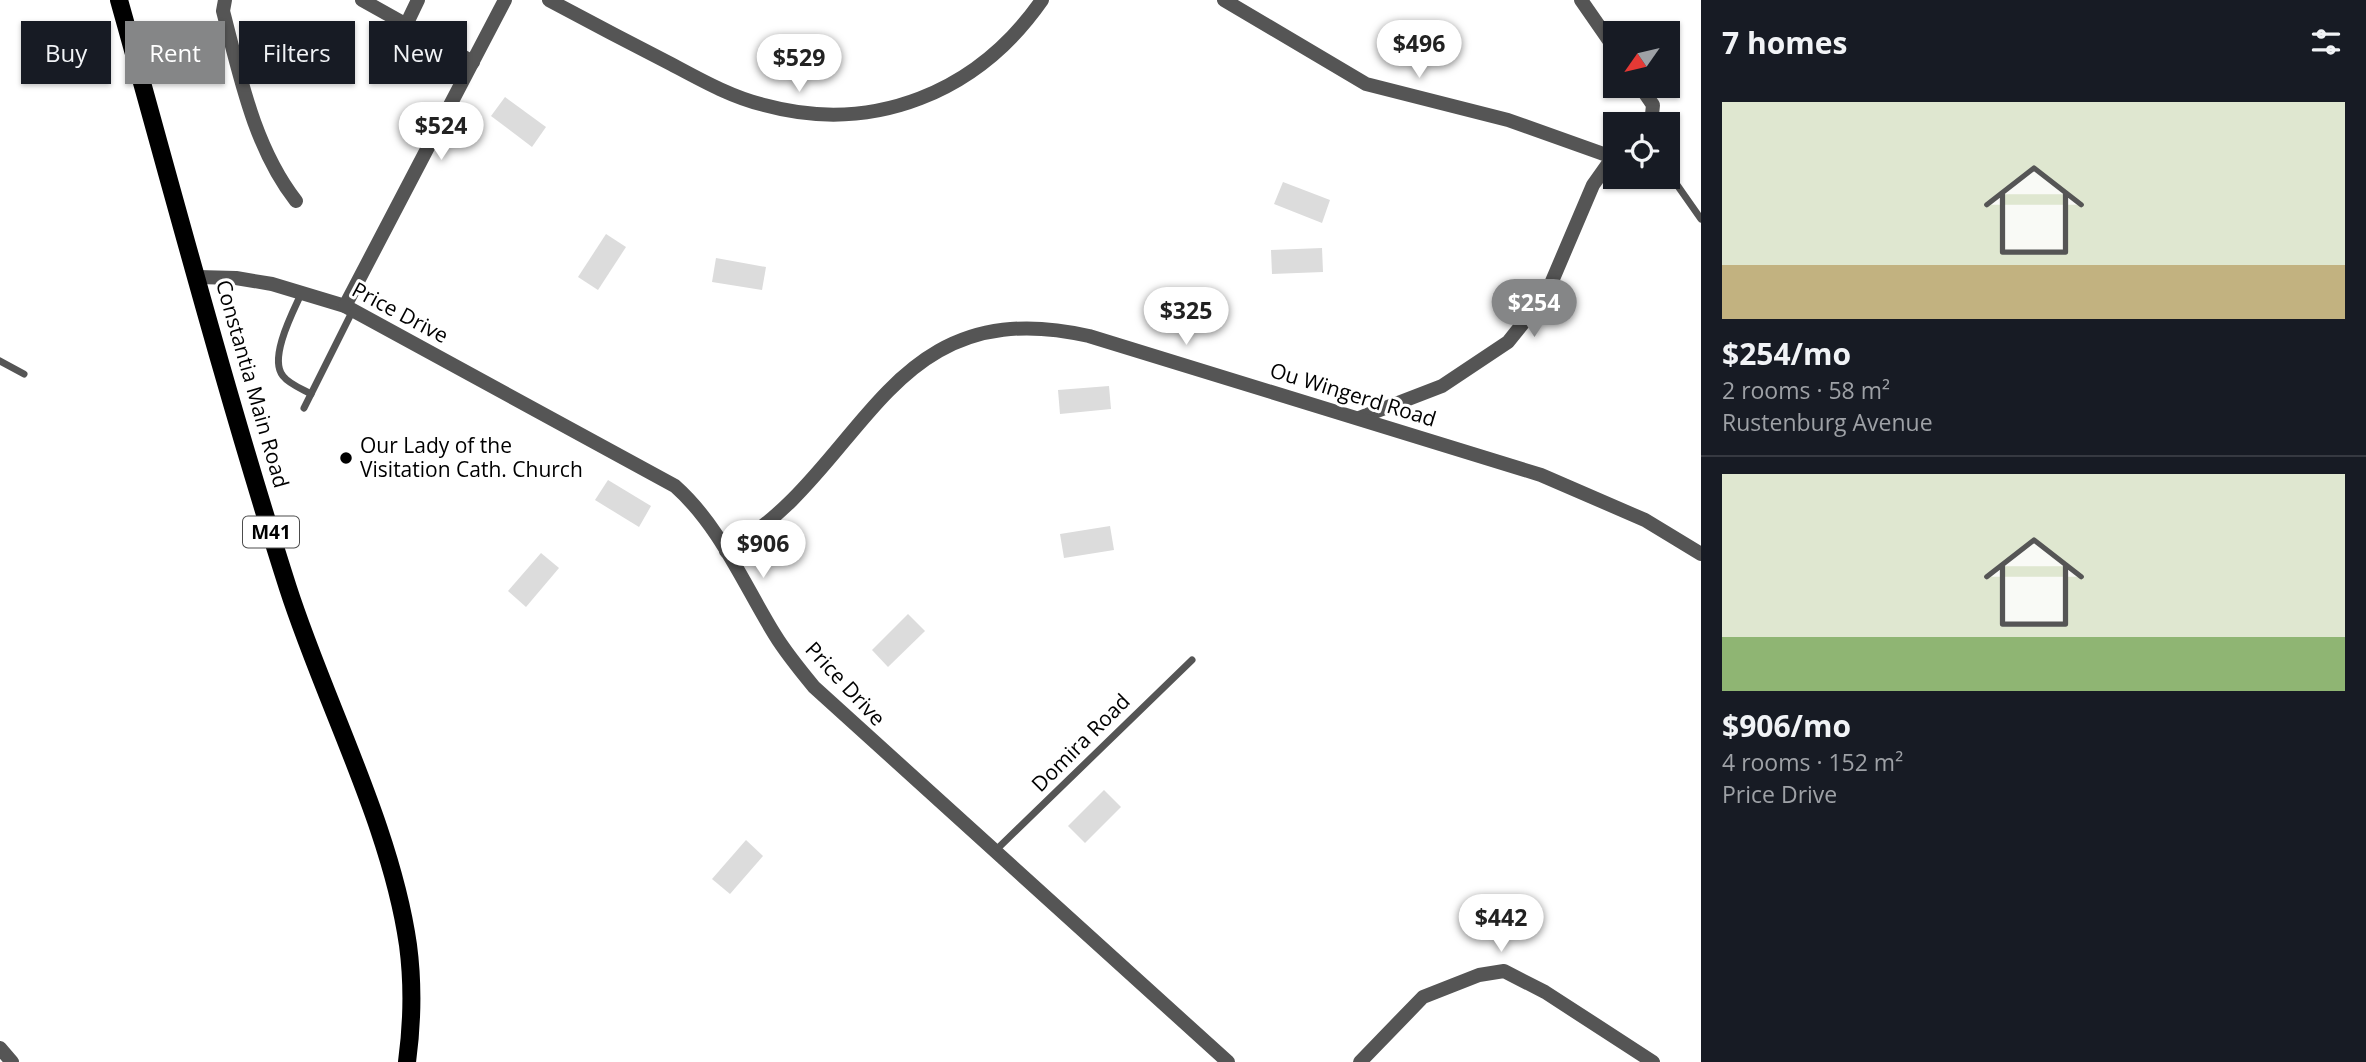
<!DOCTYPE html>
<meta charset="utf-8">
<style>
:root{--surface:#171b24;--page:#242831;--text:#f1f3f6;--muted:#9ea1a6;--line:#363941;--accent:#858687}
body{margin:0;font-family:"Open Sans",sans-serif;background:var(--page);color:var(--text);height:100vh;display:flex;flex-direction:column;font-size:26px;white-space:nowrap}
*{box-sizing:border-box;margin:0}
p{font-size:23px;color:var(--muted)}
.icon{flex:none;width:38px;height:38px;fill:none;stroke:currentColor;stroke-width:2;stroke-linecap:round;stroke-linejoin:round}
.map{position:relative;flex:1;overflow:hidden}
.panel{display:flex;flex-direction:column;background:var(--surface);width:665px}
.panel>*{flex:none}
.guide{position:absolute;left:21px;top:21px;width:665px;height:63px;display:flex;gap:14px}
.needle{width:46px;rotate:236deg}
.controls{position:absolute;left:1603px;top:21px;display:grid;gap:14px}
.controls a{display:grid;place-items:center;width:77px;height:77px;border-radius:0px;background:var(--surface);box-shadow:0 2px 5px #0004;font-size:35px}
.price{position:absolute;translate:-50% -60px;padding:0 16px;border-radius:24px;background:#fff;color:#222;font-size:23px;line-height:46px;filter:drop-shadow(0 2px 4px #0008)}
.price::after{content:'';position:absolute;left:50%;top:42px;width:21px;height:16px;margin-left:-10px;background:inherit;clip-path:polygon(0 0,100% 0,50% 100%)}
.price.current{background:var(--accent);color:#fff}
ul{padding:0;list-style:none}
li{display:grid;align-content:center;gap:14px;height:371px;padding:0 21px}
li+li{border-top:2px solid var(--line)}
li span{display:grid;place-items:center;height:217px;border-radius:0px;color:#555}
li>.icon{margin-inline-start:auto}
span .icon{width:126px;height:126px;fill:#fffc;stroke-width:1}
li b{font-size:30px}
h2{display:flex;justify-content:space-between;align-items:center;height:84px;padding:0 21px;font-size:30px}
.tag{padding:0 24px;border-radius:0px;background:var(--surface);box-shadow:0 2px 5px #0004;font-size:24px;line-height:63px}
.tag.current{background:var(--accent);color:#fff}
main{display:flex;flex:1;min-height:0}
.map>svg:first-child{display:block}
.green{fill:#dcdcdc}
.lines{fill:none;stroke-linecap:round;stroke-linejoin:round}
.service{stroke:#555;stroke-width:7}
.minor{stroke:#555;stroke-width:14}
.primary{stroke:#000;stroke-width:18}
.poi-dot{fill:#000;stroke:#fff;stroke-width:2.5}
.labels{text-anchor:middle;stroke-width:6;stroke-linejoin:round;paint-order:stroke}
.shield{fill:#fff;stroke:#4c4c4c;stroke-width:2}
.shield-label{font-size:19px;font-weight:bold;fill:#000}
.street-label{font-size:21px;fill:#000;stroke:#fff}
.poi-label{font-size:21px;fill:#000;stroke:#fff;text-anchor:start}
</style>
<main>
<div class="map">
<svg width="1701" height="1062" viewBox="0 0 1701 1062">
<rect width="100%" height="100%" fill="#fff"/>
<g class="green">
<polygon points="505,97 546,127 532,147 491,116"/>
<polygon points="1283,182 1330,200 1322,223 1274,204"/>
<polygon points="606,234 626,247 598,290 578,277"/>
<polygon points="1322,248 1323,272 1272,274 1271,250"/>
<polygon points="716,258 766,267 762,290 712,282"/>
<polygon points="1109,386 1111,409 1060,414 1058,390"/>
<polygon points="608,480 651,506 639,527 595,500"/>
<polygon points="1110,526 1114,550 1064,558 1060,534"/>
<polygon points="541,553 559,568 526,607 508,591"/>
<polygon points="908,614 925,631 888,667 872,650"/>
<polygon points="1104,790 1121,807 1085,843 1068,826"/>
<polygon points="746,840 763,856 730,894 712,879"/>
</g>
<g class="lines">
<g class="service">
<polyline points="1668,172 1701,219"/>
<path d="M 302,292 C 294,310 268,358 283,376 C 289,384 302,389 311,394"/>
<polyline points="0,361 24,374"/>
<polyline points="304,408 353,310"/>
<polyline points="995,851 1192,660"/>
</g>
<g class="minor">
<path d="M 225,0 L 223,11 C 240,76 254,147 296,201"/>
<polyline points="362,0 473,62"/>
<path d="M 549,0 C 590,22 630,43 671,64 C 701,80 731,97 764,105 C 874,135 978,92 1042,0"/>
<polyline points="1224,0 1366,84 1508,120 1612,157"/>
<polyline points="1581,0 1615,49"/>
<polyline points="406,25 418,0"/>
<polyline points="1640,86 1653,105 1651,124"/>
<path d="M 198,277 L 236,278 L 272,284 L 345,306 L 675,486 C 720,526 744,585 775,635 C 786,653 800,670 814,687 L 1228,1062"/>
<polyline points="345,306 505,0"/>
<polyline points="1359,418 1442,386 1508,342 1547,293 1593,185 1615,154"/>
<path d="M 726,551 C 867,472 883,289 1089,336 L 1541,475 L 1645,520 L 1701,554"/>
<polyline points="0,1048 12,1062"/>
<polyline points="1360,1062 1423,997 1479,975 1504,971 1545,992 1653,1062"/>
</g>
<path class="primary" d="M 119,0 C 174,196 226,394 288,588 C 325,703 391,826 408,945 C 413,983 412,1025 407,1062"/>
</g>
<circle class="poi-dot" cx="346" cy="458" r="7"/>
<g class="labels">
<rect class="shield" x="243" y="516.5" width="56" height="31" rx="5"/>
<g class="shield-label">
<text x="271" y="539">M41</text>
</g>
<g class="street-label">
<text transform="translate(400 313) rotate(28)" y="7">Price Drive</text>
<text transform="translate(252 384) rotate(74)" y="7">Constantia Main Road</text>
<text transform="translate(1353 395) rotate(17)" y="7">Ou Wingerd Road</text>
<text transform="translate(845 684) rotate(47)" y="7">Price Drive</text>
<text transform="translate(1081 743) rotate(-45)" y="7">Domira Road</text>
</g>
<g class="poi-label">
<text x="360" y="453">Our Lady of the<tspan x="360" dy="24">Visitation Cath. Church</tspan></text>
</g>
</g>
</svg>
<div class="controls">
<a><svg class="needle" viewBox="-14 -14 28 28"><path d="M0-13l5 13h-10z" fill="#e53935"/><path d="M0 13l5-13h-10z" fill="#9ea1a6"/></svg></a>
<a><svg class="icon" aria-label="locate" viewBox="0 0 24 24"><circle cx="12" cy="12" r="6"/><path d="M12 2v4M12 18v4M2 12h4M18 12h4"/></svg></a>
</div>
<b class="price" style="left:1419px;top:80px">$496</b>
<b class="price" style="left:799px;top:94px">$529</b>
<b class="price" style="left:441px;top:162px">$524</b>
<b class="price current" style="left:1534px;top:339px">$254</b>
<b class="price" style="left:1186px;top:347px">$325</b>
<b class="price" style="left:763px;top:580px">$906</b>
<b class="price" style="left:1501px;top:954px">$442</b>
<div class="guide">
<a class="tag">Buy</a>
<a class="tag current">Rent</a>
<a class="tag">Filters</a>
<a class="tag">New</a>
</div>
</div>
<section class="panel">
<h2>7 homes<svg class="icon" aria-label="filters" viewBox="0 0 24 24"><path d="M4 7h16M4 17h16"/><circle cx="9" cy="7" r="2"/><circle cx="15" cy="17" r="2"/></svg></h2>
<ul>
<li><span style="background:linear-gradient(#dfe7d0 75%,#c2b280 0)"><svg class="icon" aria-label="home" viewBox="0 0 24 24"><path d="M3 11l9-7 9 7M6 9v11h12V9"/></svg></span><div><b>$254/mo</b><p>2 rooms · 58 m²</p><p>Rustenburg Avenue</p></div></li>
<li><span style="background:linear-gradient(#dfe7d0 75%,#8fb573 0)"><svg class="icon" aria-label="home" viewBox="0 0 24 24"><path d="M3 11l9-7 9 7M6 9v11h12V9"/></svg></span><div><b>$906/mo</b><p>4 rooms · 152 m²</p><p>Price Drive</p></div></li>
</ul>
</section>
</main>
